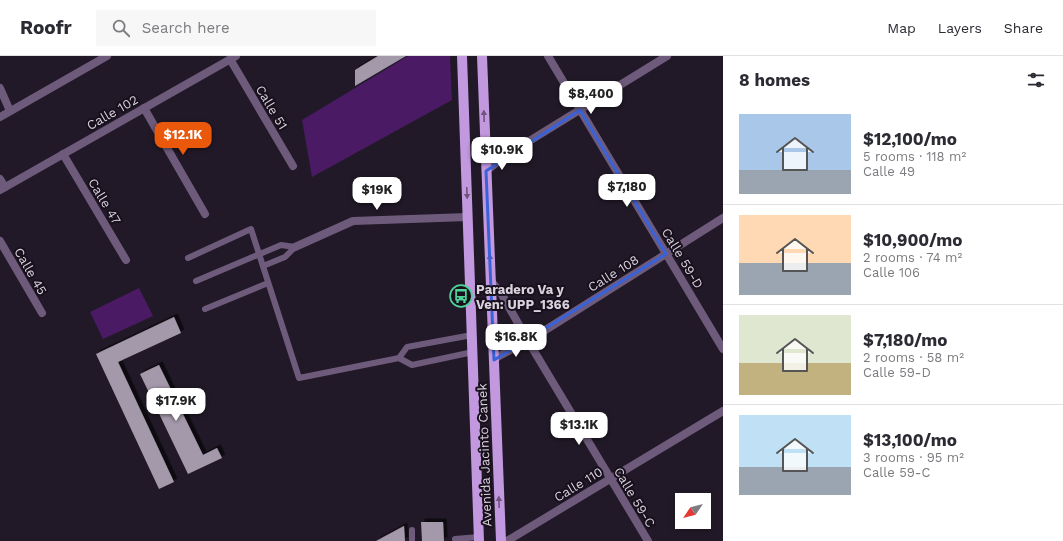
<!DOCTYPE html>
<meta charset="utf-8">
<style>
:root{--surface:#fff;--page:#f7f7f7;--text:#2b2b33;--muted:#7c7c81;--line:#e1e1e2;--accent:#ea580c}
body{margin:0;font-family:"Work Sans",sans-serif;background:var(--page);color:var(--text);height:100vh;display:flex;flex-direction:column;font-size:15px;white-space:nowrap}
*{box-sizing:border-box;margin:0}
p{font-size:13px;color:var(--muted)}
.icon{flex:none;width:22px;height:22px;fill:none;stroke:currentColor;stroke-width:2;stroke-linecap:round;stroke-linejoin:round}
.map{position:relative;flex:1;overflow:hidden}
.panel{display:flex;flex-direction:column;background:var(--surface);width:340px}
.panel>*{flex:none}
.needle{width:26px;rotate:235deg}
.controls{position:absolute;left:675px;top:437px;display:grid;gap:8px}
.controls a{display:grid;place-items:center;width:36px;height:36px;border-radius:0px;background:var(--surface);box-shadow:0 2px 6px #0003;font-size:20px}
.price{position:absolute;translate:-50% -34px;padding:0 9px;border-radius:8px;background:#fff;color:#222;font-size:13px;line-height:26px;filter:drop-shadow(0 1px 2px #0008)}
.price::after{content:'';position:absolute;left:50%;top:24px;width:12px;height:9px;margin-left:-6px;background:inherit;clip-path:polygon(0 0,100% 0,50% 100%)}
.price.selected{background:var(--accent);color:#fff}
ul{padding:0;list-style:none}
li{display:flex;align-items:center;gap:12px;height:100px;padding:0 16px}
li+li{border-top:1px solid var(--line)}
li span{display:grid;place-items:center;flex:none;width:112px;height:80px;border-radius:0px;color:#555}
li>.icon{margin-inline-start:auto}
span .icon{width:48px;height:48px;fill:#fffc;stroke-width:1}
li b{font-size:17px}
h2{display:flex;justify-content:space-between;align-items:center;height:48px;padding:0 16px;font-size:17px}
header{display:flex;align-items:center;gap:24px;box-sizing:border-box;height:56px;padding:0 20px;background:var(--surface);border-bottom:1px solid var(--line)}
header strong{font-size:19px}
nav{display:flex;gap:22px;margin-inline-start:auto;font-size:14px}
.search{width:280px;height:36px;background:var(--page);display:flex;align-items:center;gap:10px;box-sizing:border-box;padding:0 14px;border-radius:0px;color:var(--muted);font-size:15px}
main{display:flex;flex:1;min-height:0}
.map>svg:first-child{display:block}
.green{fill:#4a1b64}
.building{fill:#a399aa;filter:url(#shadow)}
.lines{fill:none;stroke-linecap:round;stroke-linejoin:round}
.service{stroke:#6e5b7c;stroke-width:6}
.minor{stroke:#6e5b7c;stroke-width:8}
.primary{stroke:#c298df;stroke-width:10}
.oneway{fill:#6d547e}
.marked{fill:none;stroke:#3962d9;stroke-width:3;stroke-linejoin:round}
.labels{text-anchor:middle;stroke-width:4;stroke-linejoin:round;paint-order:stroke}
.street-label{font-size:13px;fill:#d8d2dc;stroke:#18101d}
.poi-label{font-size:13px;font-weight:bold;fill:#d8d2dc;stroke:#18101d;text-anchor:start}
</style>
<header>
<strong>Roofr</strong>
<div class="search"><svg class="icon" aria-label="search" viewBox="0 0 24 24"><circle cx="10" cy="10" r="6"/><path d="M15 15l6 6"/></svg>Search here</div>
<nav><a>Map</a><a>Layers</a><a>Share</a></nav>
</header>
<main>
<div class="map">
<svg width="723" height="485" viewBox="0 0 723 485">
<defs>
<filter id="shadow"><feDropShadow dx="3.5" dy="-3.5" stdDeviation="0" flood-color="#0009"/></filter>
</defs>
<rect width="100%" height="100%" fill="#211927"/>
<g class="green">
<polygon points="408,0 450,0 452,44 312,121 302,64"/>
<polygon points="139,232 153,260 103,283 90,256"/>
</g>
<g class="building">
<polygon points="378,0 406,0 355,30 355,14"/>
<polygon points="174,261 181,277 118,306 174,426 159,433 96,298"/>
<polygon points="159,309 203,399 217,392 222,402 188,418 140,318"/>
<polygon points="421,466 443,466 444,485 422,485"/>
<polygon points="404,470 405,485 376,485"/>
</g>
<g class="lines">
<g class="service">
<polyline points="188,202 251,173 299,322 399,302 412,309 473,296"/>
<polyline points="263,210 285,201 295,191"/>
<polyline points="196,225 281,189 295,191"/>
<polyline points="205,253 268,227"/>
<polyline points="399,302 407,291 472,279"/>
<polyline points="412,474 412,485"/>
<polyline points="456,485 455,483 479,481"/>
</g>
<g class="minor">
<polyline points="548,0 723,293"/>
<polyline points="230,3 293,110"/>
<polyline points="0,32 10,55"/>
<polyline points="144,52 205,158"/>
<polyline points="0,61 107,0"/>
<polyline points="63,98 126,204"/>
<polyline points="486,115 505,100 667,0"/>
<polyline points="0,123 5,131"/>
<polyline points="0,134 236,0"/>
<polyline points="0,185 42,257"/>
<polyline points="295,191 353,165 468,161"/>
<polyline points="491,225 501,237 528,285 648,485"/>
<polyline points="494,304 499,300 528,285 723,162"/>
<polyline points="507,485 723,355"/>
</g>
<g class="primary">
<polyline points="462,0 479,485"/>
<polyline points="482,0 501,485"/>
</g>
</g>
<defs><path id="oneway-solid" d="M-6-.8H1V-3.2L6.5 0L1 3.2V.8H-6Z"/></defs>
<g class="oneway">
<use href="#oneway-solid" transform="translate(484 60) rotate(-92)"/>
<use href="#oneway-solid" transform="translate(467 137) rotate(88)"/>
<use href="#oneway-solid" transform="translate(490 204) rotate(-92)"/>
<use href="#oneway-solid" transform="translate(499 446) rotate(-92)"/>
</g>
<path class="marked" d="M 580,54 L 666,198 L 494,304 L 486,115 Z"/>
<defs>
<g id="bus-ring" transform="scale(1.15)"><circle r="9.5" fill="#18101d" stroke="#4fd399" stroke-width="1.5"/><path d="M-5-6H5V4H4V6H2V4H-2V6H-4V4H-5ZM-3.5-4V0h7V-4ZM-3.5 1.2v1.5H-2V1.2ZM2 1.2v1.5H3.5V1.2Z" fill="#4fd399"/></g>
</defs>
<g fill-rule="evenodd">
<use href="#bus-ring" x="461" y="240"/>
</g>
<g class="labels">
<g class="street-label">
<text transform="translate(272 51) rotate(59)" y="5">Calle 51</text>
<text transform="translate(112 56) rotate(-30)" y="5">Calle 102</text>
<text transform="translate(105 145) rotate(59)" y="5">Calle 47</text>
<text transform="translate(683 202) rotate(59)" y="5">Calle 59-D</text>
<text transform="translate(31 215) rotate(60)" y="5">Calle 45</text>
<text transform="translate(613 217) rotate(-32)" y="5">Calle 108</text>
<text transform="translate(484 399) rotate(-92)" y="5">Avenida Jacinto Canek</text>
<text transform="translate(578 428) rotate(-31)" y="5">Calle 110</text>
<text transform="translate(635 441) rotate(59)" y="5">Calle 59-C</text>
</g>
<g class="poi-label">
<text x="476" y="238">Paradero Va y<tspan x="476" dy="15">Ven: UPP_1366</tspan></text>
</g>
</g>
</svg>
<div class="controls">
<a><svg class="needle" viewBox="-14 -14 28 28"><path d="M0-13l5 13h-10z" fill="#e53935"/><path d="M0 13l5-13h-10z" fill="#7c7c81"/></svg></a>
</div>
<b class="price" style="left:591px;top:59px">$8,400</b>
<b class="price selected" style="left:183px;top:100px">$12.1K</b>
<b class="price" style="left:502px;top:115px">$10.9K</b>
<b class="price" style="left:627px;top:152px">$7,180</b>
<b class="price" style="left:377px;top:155px">$19K</b>
<b class="price" style="left:516px;top:302px">$16.8K</b>
<b class="price" style="left:176px;top:366px">$17.9K</b>
<b class="price" style="left:579px;top:390px">$13.1K</b>
</div>
<section class="panel">
<h2>8 homes<svg class="icon" aria-label="filters" viewBox="0 0 24 24"><path d="M4 7h16M4 17h16"/><circle cx="9" cy="7" r="2"/><circle cx="15" cy="17" r="2"/></svg></h2>
<ul>
<li><span style="background:linear-gradient(#a9c7e8 70%,#9aa5b1 0)"><svg class="icon" aria-label="home" viewBox="0 0 24 24"><path d="M3 11l9-7 9 7M6 9v11h12V9"/></svg></span><div><b>$12,100/mo</b><p>5 rooms · 118 m²</p><p>Calle 49</p></div></li>
<li><span style="background:linear-gradient(#ffd9b3 60%,#9aa5b1 0)"><svg class="icon" aria-label="home" viewBox="0 0 24 24"><path d="M3 11l9-7 9 7M6 9v11h12V9"/></svg></span><div><b>$10,900/mo</b><p>2 rooms · 74 m²</p><p>Calle 106</p></div></li>
<li><span style="background:linear-gradient(#dfe7d0 60%,#c2b280 0)"><svg class="icon" aria-label="home" viewBox="0 0 24 24"><path d="M3 11l9-7 9 7M6 9v11h12V9"/></svg></span><div><b>$7,180/mo</b><p>2 rooms · 58 m²</p><p>Calle 59-D</p></div></li>
<li><span style="background:linear-gradient(#bfe0f5 65%,#9aa5b1 0)"><svg class="icon" aria-label="home" viewBox="0 0 24 24"><path d="M3 11l9-7 9 7M6 9v11h12V9"/></svg></span><div><b>$13,100/mo</b><p>3 rooms · 95 m²</p><p>Calle 59-C</p></div></li>
</ul>
</section>
</main>
